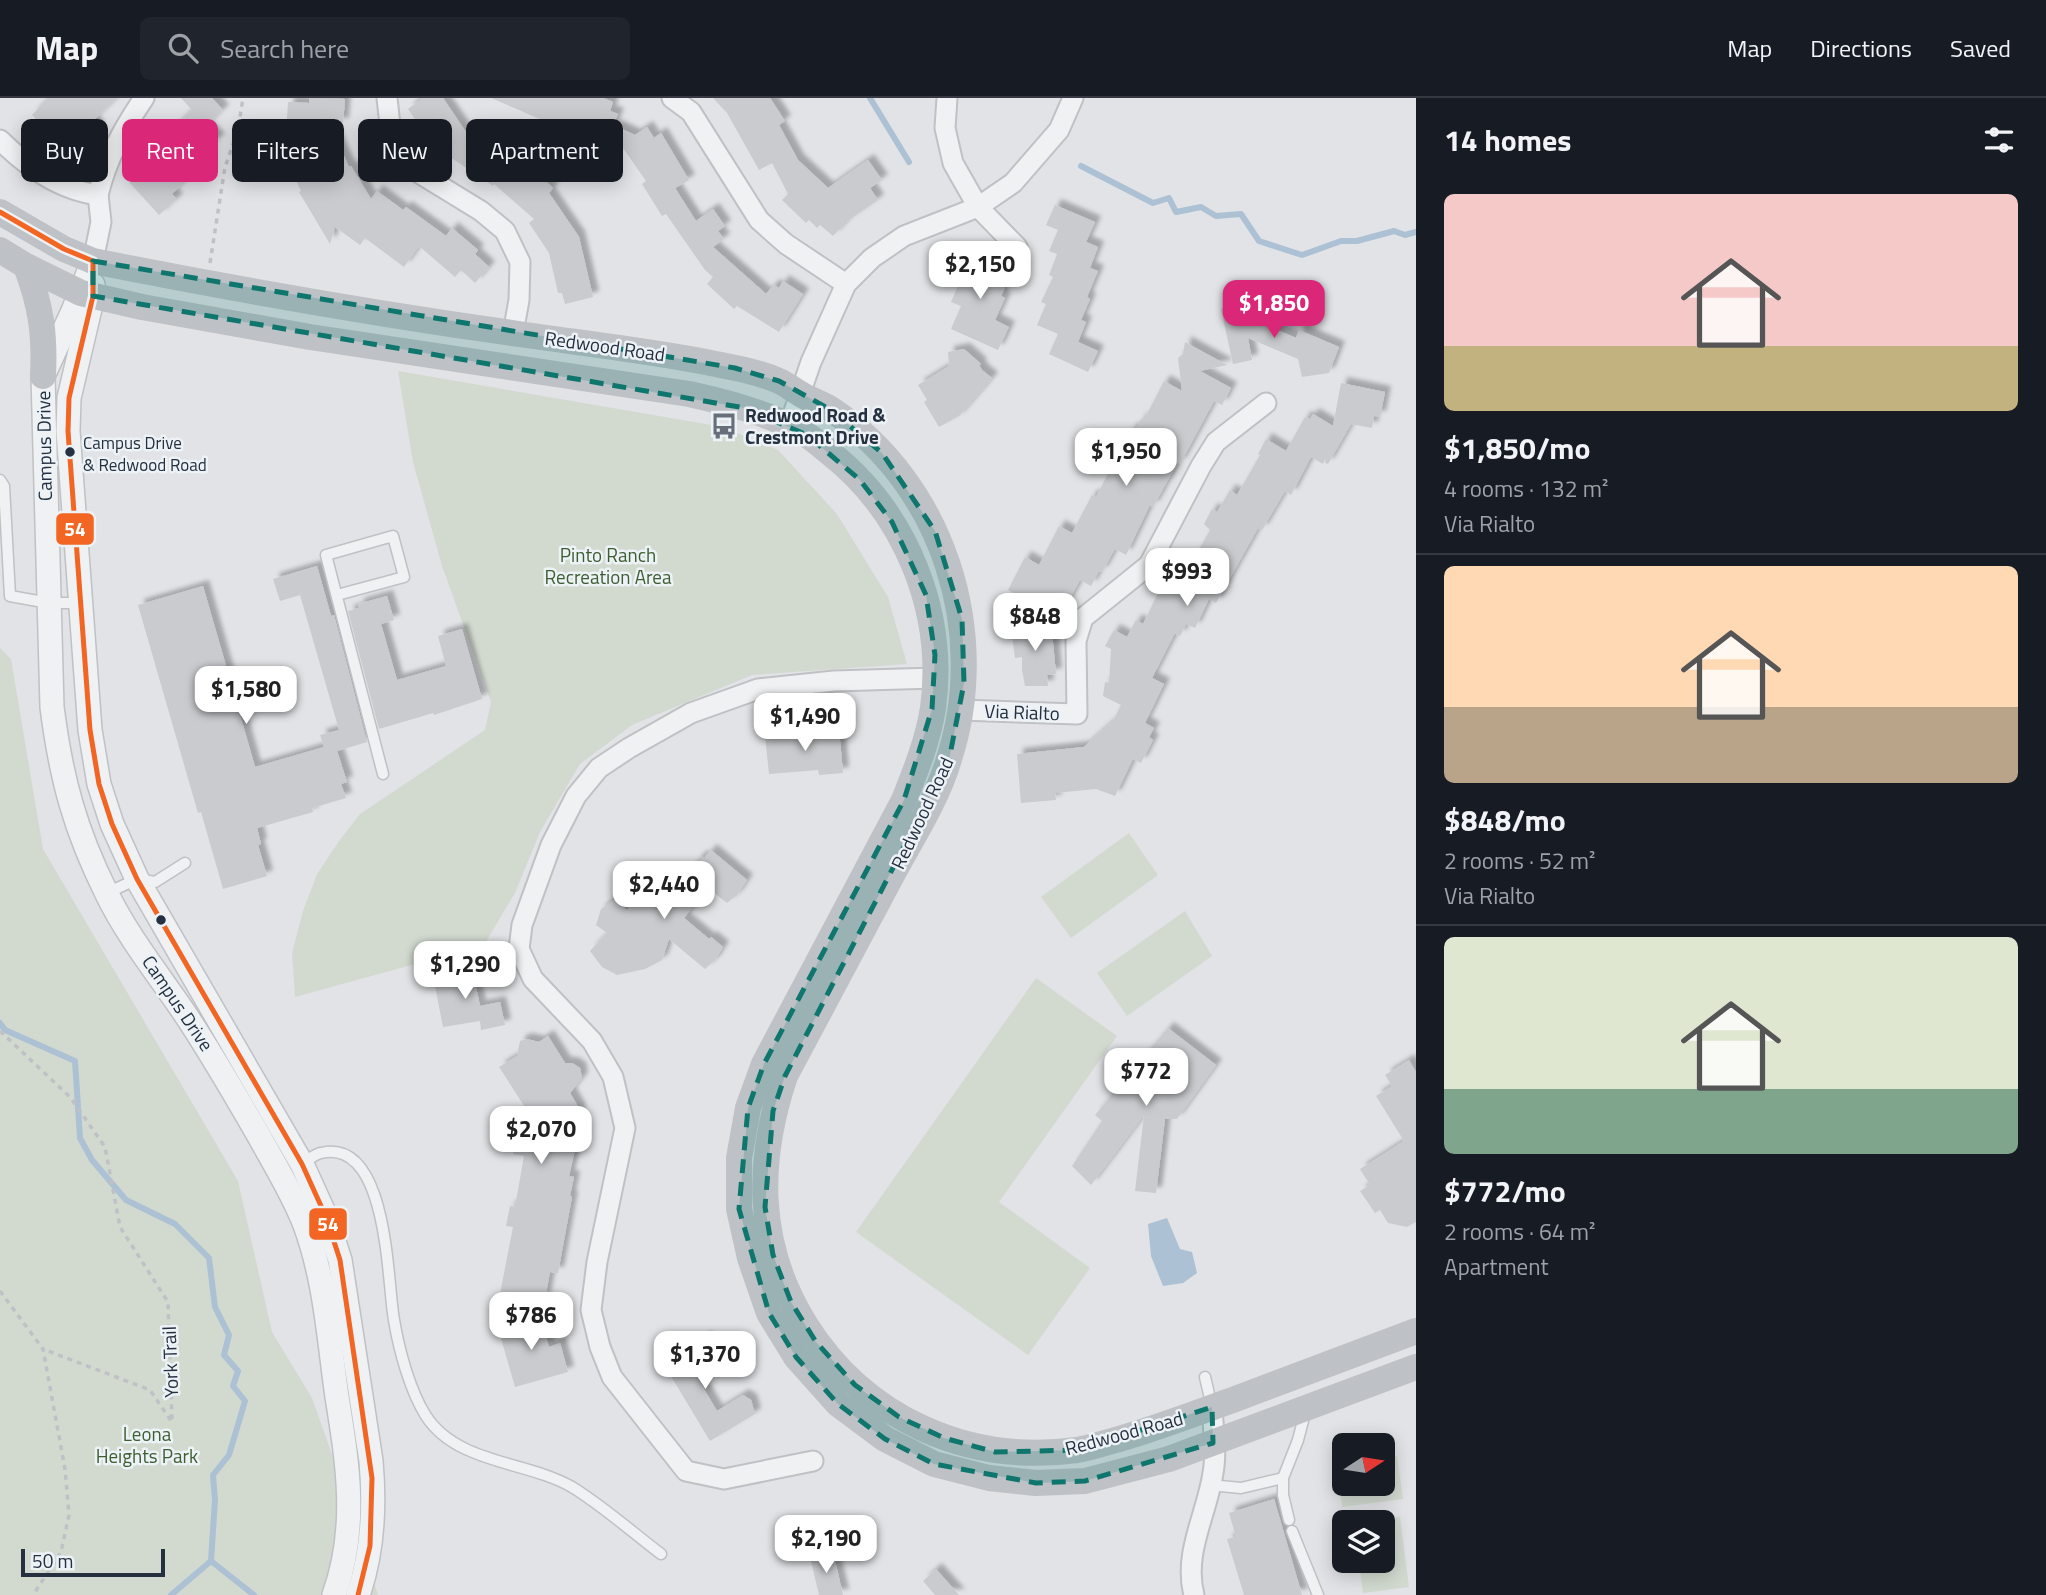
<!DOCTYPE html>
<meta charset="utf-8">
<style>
:root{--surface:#171b24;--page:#20242c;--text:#f1f3f6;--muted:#9ea1a6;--line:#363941;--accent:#db2777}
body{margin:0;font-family:"Titillium Web",sans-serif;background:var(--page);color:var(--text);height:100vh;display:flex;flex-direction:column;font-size:26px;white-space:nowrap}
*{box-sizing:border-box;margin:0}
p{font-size:23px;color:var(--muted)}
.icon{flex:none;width:38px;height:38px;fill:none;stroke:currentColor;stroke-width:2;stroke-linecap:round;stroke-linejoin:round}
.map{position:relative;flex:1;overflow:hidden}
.panel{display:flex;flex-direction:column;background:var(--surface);width:630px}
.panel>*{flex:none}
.hud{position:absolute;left:21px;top:21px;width:665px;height:63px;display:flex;gap:14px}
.needle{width:46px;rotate:78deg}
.tools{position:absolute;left:1332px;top:1335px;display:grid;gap:14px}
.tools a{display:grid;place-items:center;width:63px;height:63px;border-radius:10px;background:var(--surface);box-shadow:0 4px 18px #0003;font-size:35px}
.scale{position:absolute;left:21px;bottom:18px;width:144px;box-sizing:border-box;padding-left:7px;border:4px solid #253141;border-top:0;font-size:19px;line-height:24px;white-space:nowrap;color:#253141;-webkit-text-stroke:5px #edf2f6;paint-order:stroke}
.price{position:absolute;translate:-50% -60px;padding:0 16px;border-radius:14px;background:#fff;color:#222;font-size:23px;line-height:46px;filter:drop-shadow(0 2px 4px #0008)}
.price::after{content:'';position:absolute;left:50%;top:42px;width:21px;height:16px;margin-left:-10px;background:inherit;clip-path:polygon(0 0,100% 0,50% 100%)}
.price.on{background:var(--accent);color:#fff}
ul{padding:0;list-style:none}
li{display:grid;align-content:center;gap:14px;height:371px;padding:0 28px}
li+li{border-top:2px solid var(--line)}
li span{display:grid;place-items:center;height:217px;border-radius:10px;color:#555}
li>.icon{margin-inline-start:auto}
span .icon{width:126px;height:126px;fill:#fffc;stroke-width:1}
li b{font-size:30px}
h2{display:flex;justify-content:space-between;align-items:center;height:84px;padding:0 28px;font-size:30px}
.tag{padding:0 24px;border-radius:10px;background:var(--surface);box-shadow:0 4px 18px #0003;font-size:24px;line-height:63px}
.tag.on{background:var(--accent);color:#fff}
header{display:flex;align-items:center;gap:42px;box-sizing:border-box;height:98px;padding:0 35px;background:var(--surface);border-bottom:2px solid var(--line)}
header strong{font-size:33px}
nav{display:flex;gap:38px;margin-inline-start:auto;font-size:24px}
.search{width:490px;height:63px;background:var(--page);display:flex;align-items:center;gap:18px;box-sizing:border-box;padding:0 24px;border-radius:10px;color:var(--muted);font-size:26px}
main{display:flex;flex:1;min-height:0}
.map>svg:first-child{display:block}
.green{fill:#d2dad0}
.water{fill:#acc1d4}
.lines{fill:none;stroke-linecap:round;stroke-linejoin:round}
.stream{stroke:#acc1d4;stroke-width:6}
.building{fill:#c9cbce;filter:url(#shadow)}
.service-casing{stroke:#bfc1c4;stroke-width:13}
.minor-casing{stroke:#bfc1c4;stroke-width:23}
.tertiary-casing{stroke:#bfc1c4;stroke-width:26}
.path{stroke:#bfc1c6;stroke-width:3.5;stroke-dasharray:5 5;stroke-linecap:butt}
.service{stroke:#f0f1f3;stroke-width:10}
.minor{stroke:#f0f1f3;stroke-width:19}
.tertiary{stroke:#f0f1f3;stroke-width:23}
.secondary{stroke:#bec1c6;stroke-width:26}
.bus-1-casing{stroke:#edf2f6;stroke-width:10}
.bus-1{stroke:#f26522;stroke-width:5}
.marked{fill:#0f766e;fill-opacity:0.2;stroke:#0f766e;stroke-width:5;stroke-dasharray:14 9;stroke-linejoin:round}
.bus-dot{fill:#253141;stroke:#edf2f6;stroke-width:2.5}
.labels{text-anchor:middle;stroke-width:5;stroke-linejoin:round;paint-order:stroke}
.bus-label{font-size:17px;fill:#253141;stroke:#edf2f6;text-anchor:start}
.street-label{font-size:19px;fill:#253141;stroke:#edf2f6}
.poi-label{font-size:19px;font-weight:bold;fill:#253141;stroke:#edf2f6;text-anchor:start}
.park-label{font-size:19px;fill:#3d5e31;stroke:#edf2f6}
.line-badge{stroke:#edf2f6;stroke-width:2.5}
.badge-label{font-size:19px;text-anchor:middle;font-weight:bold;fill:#fff}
</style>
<header>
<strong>Map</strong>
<div class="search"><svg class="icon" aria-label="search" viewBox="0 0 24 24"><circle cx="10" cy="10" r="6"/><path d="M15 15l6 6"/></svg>Search here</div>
<nav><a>Map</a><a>Directions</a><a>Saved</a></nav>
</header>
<main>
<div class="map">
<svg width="1416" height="1497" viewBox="0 0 1416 1497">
<defs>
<filter id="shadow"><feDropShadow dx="6" dy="-6" stdDeviation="2" flood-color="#0004"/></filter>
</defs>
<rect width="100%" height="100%" fill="#e1e3e6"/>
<g class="green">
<polygon points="398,273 723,329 778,352 837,416 888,499 907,566 752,577 632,627 580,666 540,734 515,795 484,847 295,899 292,855 303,813 317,776 339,743 360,716 485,632 491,604 442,468 413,364"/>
<polygon points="0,550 11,561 43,751 238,1083 272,1234 312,1300 345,1393 378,1497 0,1497"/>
<polygon points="1129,735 1158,777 1071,840 1041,799"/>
<polygon points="1185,813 1212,858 1127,918 1097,875"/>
<polygon points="1036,880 1117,938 999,1104 1090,1170 1028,1257 856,1134"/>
<polygon points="1397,1358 1403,1401 1342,1409 1337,1367 1344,1366 1344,1386 1382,1386 1383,1360"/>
<polygon points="1400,1419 1409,1489 1363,1495 1359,1463 1382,1463 1382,1424 1354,1424"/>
</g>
<polygon class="water" points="1167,1120 1180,1151 1192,1154 1197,1175 1183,1185 1163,1188 1151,1158 1148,1126"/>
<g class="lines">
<g class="stream">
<polyline points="870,0 909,64"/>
<polyline points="1081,68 1153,105 1169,100 1176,114 1201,109 1216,118 1241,116 1259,143 1302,157 1341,143 1357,143 1394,133 1405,137 1416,134"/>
<polyline points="0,925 5,932 75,963 80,1040 92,1062 126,1102 175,1126 209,1160 215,1209 229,1237 224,1257 238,1273 233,1288 245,1303 229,1357 213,1377 215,1402 211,1463 171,1497"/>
<polyline points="211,1463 254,1497"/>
</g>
</g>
<g class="building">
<polygon points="48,0 117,0 93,23 99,30 83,44 89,51 77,64 32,17"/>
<polygon points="181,0 212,0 223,12 206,28 219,41 201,57 207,63 172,96 177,101 159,117 129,84 146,68 141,63 192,12"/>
<polygon points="309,0 345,1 343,26 329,25 349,69 351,68 371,101 377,93 403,112 406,109 446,138 452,130 478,152 475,156 489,169 475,185 461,172 455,179 419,148 404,169 365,140 360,147 335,129 330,146 299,94 301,93 282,52 285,51 288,4 309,5"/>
<polygon points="423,0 443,0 472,43 480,31 515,55 553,90 549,95 579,139 593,199 565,206 562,195 558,195 549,155 529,125 534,121 494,86 493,88 441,53 434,57 425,44 429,42 408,11"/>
<polygon points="491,0 603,0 613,4 610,13 618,16 613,27 635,37 647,29 654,40 661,35 689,82 675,90 696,123 713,111 725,128 718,133 724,141 713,149 766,196 774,187 779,190 783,183 803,196 779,234 737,208 734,211 707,186 713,179 705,172 666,116 662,118 642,86 646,83 623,50 572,29 570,34"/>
<polygon points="713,0 770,0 785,23 779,27 798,62 828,90 868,62 882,82 870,90 878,102 846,124 833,138 820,127 817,130 809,122 806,125 782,102 788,96 772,65 759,72 727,15"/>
<polygon points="1055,107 1095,124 1086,144 1098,149 1090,170 1098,173 1087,199 1090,201 1081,222 1086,224 1078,244 1098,253 1088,274 1049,256 1058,236 1037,227 1046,206 1041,204 1053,179 1049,177 1057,156 1049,153 1058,132 1046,127"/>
<polygon points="966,156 1011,176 1001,198 1005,200 995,222 1009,229 998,252 951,231 961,208 951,204 961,181 956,179 960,170 957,166 961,158"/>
<polygon points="1256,202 1263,226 1296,240 1299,232 1339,249 1329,275 1302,279 1298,261 1248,240 1252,262 1233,266 1221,211 1239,203"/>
<polygon points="1185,244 1227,267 1200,273 1231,290 1222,307 1214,303 1180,366 1178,364 1153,409 1150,407 1126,457 1115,451 1102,474 1099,473 1091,488 1080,482 1064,511 1061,508 1056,518 1008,492 1025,459 1039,467 1059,428 1072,435 1092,397 1096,399 1132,330 1135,332 1142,320 1144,322 1164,283 1182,293 1178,260 1183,256"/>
<polygon points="964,251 981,266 979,267 982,272 992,280 959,318 939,329 924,304 927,302 918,287 949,268 948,254"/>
<polygon points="1341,285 1385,294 1380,319 1374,318 1372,330 1351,326 1328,366 1325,365 1326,360 1323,366 1311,359 1291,397 1285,393 1262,432 1258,430 1216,505 1209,501 1195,530 1186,526 1180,538 1175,535 1152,580 1164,586 1145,625 1154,630 1149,639 1153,642 1141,665 1133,661 1115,698 1096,691 1055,695 1056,702 1021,705 1017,656 1084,649 1113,623 1121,607 1103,598 1105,584 1109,585 1111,551 1105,548 1114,532 1127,539 1136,522 1143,526 1160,491 1165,494 1181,467 1188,471 1210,432 1204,426 1212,411 1217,414 1230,392 1237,397 1260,357 1258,356 1266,341 1286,353 1305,319 1310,321 1313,316 1333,328"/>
<polygon points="317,468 331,518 334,517 367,644 337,653 347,684 341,686 346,700 312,710 313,714 257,730 261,746 258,747 267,778 223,791 201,714 198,715 138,507 203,488 255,669 324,649 320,637 339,632 300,497 280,503 273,481"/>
<polygon points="387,498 394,522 381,526 397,582 446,568 438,538 462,531 482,601 434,617 433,615 379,631 348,513 359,510 358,506"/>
<polygon points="1051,524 1056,576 1047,577 1048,588 1025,588 1022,572 1022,559 1015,560 1012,537 1018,536 1017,528"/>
<polygon points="839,631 843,675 819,677 818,672 769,676 765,638"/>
<polygon points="711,752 747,782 737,797 727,805 708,790 684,820 709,841 711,839 723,849 715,862 705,871 669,841 662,862 645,871 617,877 602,869 590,853 607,835 596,827 601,811 614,802 627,812 648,786 666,801 701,758 704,760"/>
<polygon points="472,870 480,908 500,904 505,927 481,932 480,923 443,929 433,878"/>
<polygon points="1168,930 1216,967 1177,1021 1165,1021 1156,1095 1135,1093 1144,1017 1091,1087 1072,1068 1102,1023 1095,1017"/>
<polygon points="548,938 565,965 572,965 580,970 582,980 570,995 580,1012 574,1038 578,1039 569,1078 574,1079 570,1098 572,1099 558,1175 550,1174 545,1201 535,1199 536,1202 500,1196 513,1129 506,1128 510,1108 515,1109 524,1058 513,1056 517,1035 523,1037 528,1014 499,969 517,958 520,943 527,941 539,944"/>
<polygon points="1409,962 1416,974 1416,1124 1407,1129 1388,1125 1380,1112 1375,1115 1360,1093 1370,1087 1360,1071 1404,1043 1376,998 1392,988 1385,977"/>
<polygon points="540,1218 549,1249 560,1245 568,1274 515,1289 498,1230"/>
<polygon points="706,1239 720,1263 696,1278 717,1313 743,1297 751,1302 755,1316 710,1343 663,1265"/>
<polygon points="1274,1401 1302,1497 1244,1497 1227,1441 1236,1439 1229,1415"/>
<polygon points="833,1454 843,1497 819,1497 810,1459"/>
<polygon points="936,1471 959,1497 935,1497 923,1483"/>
</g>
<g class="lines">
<g class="service-casing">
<g id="service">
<polyline points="0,382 4,388 10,498 49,505 79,505"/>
<polyline points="337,497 404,479 393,438 326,457 383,676"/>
<polyline points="107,795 137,781 155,784 185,765"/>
<path d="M 303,1065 C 308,1062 315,1056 321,1055 C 389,1039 387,1185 394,1222 C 399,1252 410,1293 426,1318 C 457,1366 527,1363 572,1389 C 603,1408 632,1434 661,1456"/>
<polyline points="1205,1279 1212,1309"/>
<polyline points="1210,1387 1241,1390 1283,1380"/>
<polyline points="1289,1422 1283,1397 1283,1380 1298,1342 1305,1315"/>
<polyline points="1292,1433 1318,1497"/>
</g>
</g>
<g class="minor-casing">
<g id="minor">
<polyline points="387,0 390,27 400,53 419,75 481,113 505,133 520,164 519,202 513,235"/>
<polyline points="672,0 691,14 759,122 786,146 846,186"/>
<polyline points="947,0 945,30 953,65 978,109 1017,149"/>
<path d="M 0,42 C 27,69 60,92 98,97 C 107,60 123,31 144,0"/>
<polyline points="93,163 101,124 98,97"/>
<polyline points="789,328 811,264 846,186 872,160 904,138 978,109 1013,85 1059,32 1073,0"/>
<polyline points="961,612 1077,616 1076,543 1083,520 1149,467 1201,368 1216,344 1266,305"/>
<polyline points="813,1363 724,1381 686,1373 612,1279 600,1249 591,1212 597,1164 625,1030 613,979 592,943 533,881 519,851 522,827 551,747 576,698 599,670 629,650 691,615 758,591 834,583 935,580"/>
<path d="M 1194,1497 C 1183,1455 1207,1416 1213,1375 C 1217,1354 1213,1330 1212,1309"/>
</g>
</g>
<g class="tertiary-casing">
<g id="tertiary">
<path d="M 93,163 L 73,213 L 43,278 L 52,609 C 61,680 75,732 107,796 C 126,835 154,871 179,907 C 208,949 233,993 259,1038 C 275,1067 293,1096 305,1127 C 325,1181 329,1242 337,1299 C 348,1367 358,1430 334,1497"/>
<path d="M 93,187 L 93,198 L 69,300 L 68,333 L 90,632 L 99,686 L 112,726 L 137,781 L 302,1066 L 326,1119 L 340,1162 L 371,1363 C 375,1408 373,1454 358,1497"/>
</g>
</g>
<g class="path">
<polyline points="210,165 225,69 238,32 243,0"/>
<polyline points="0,933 70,999 105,1049 120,1129 168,1204 172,1324 150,1292 43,1251"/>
<polyline points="0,1193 43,1251 65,1371 69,1417 61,1454 33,1497"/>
</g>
<use href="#service" class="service"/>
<use href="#minor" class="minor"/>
<use href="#tertiary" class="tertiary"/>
<g class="secondary">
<path d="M 0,114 L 64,151 L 93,163 C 234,191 376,216 519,236 C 581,245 644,252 706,264 C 730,269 757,273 779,283 C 786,286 792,291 799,295 C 809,302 822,305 832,312 C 944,387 990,535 949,661 C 937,702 912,740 892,777 C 857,844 821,911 785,978 C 756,1064 756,1147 805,1226 C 864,1320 967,1367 1077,1352 C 1089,1350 1101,1346 1112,1343 C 1155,1331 1196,1315 1238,1300 C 1297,1278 1357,1255 1416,1233"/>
<path d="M 0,152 L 26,168 L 81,195 L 142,209 L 310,239 L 689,296 C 730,305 768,315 805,336 C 814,341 822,349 830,355 C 906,415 946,514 933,610 C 928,642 916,672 904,702 L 764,966 L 748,1010 L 739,1060 L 739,1111 L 750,1160 L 769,1215 L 796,1259 L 838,1306 L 885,1341 L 934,1366 L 989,1380 L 1036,1385 L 1085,1383 L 1169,1361 L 1416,1269"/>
<path d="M 26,168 C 41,208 45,235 43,278"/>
</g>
<g class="bus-1-casing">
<polyline id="bus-1" points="0,114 64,151 93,163 93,198 69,300 68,333 90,632 99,686 112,726 137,781 302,1066 326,1119 340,1162 372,1380 370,1448 358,1497"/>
</g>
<use href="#bus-1" class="bus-1"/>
</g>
<path class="marked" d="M 93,163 L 735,270 L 779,283 L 831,312 L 882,355 L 935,433 L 962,521 L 964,585 L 949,662 L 785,978 L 773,1013 L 765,1109 L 773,1157 L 791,1204 L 816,1244 L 855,1287 L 899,1319 L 944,1340 L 995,1354 L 1079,1352 L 1212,1309 L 1213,1345 L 1085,1383 L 1036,1385 L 934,1366 L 885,1341 L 838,1306 L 796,1259 L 769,1215 L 739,1111 L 748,1010 L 764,966 L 904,702 L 932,611 L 935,557 L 926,497 L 892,424 L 860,382 L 807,337 L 745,310 L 93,198 Z"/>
<defs>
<g id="bus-bare" transform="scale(2.1)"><path d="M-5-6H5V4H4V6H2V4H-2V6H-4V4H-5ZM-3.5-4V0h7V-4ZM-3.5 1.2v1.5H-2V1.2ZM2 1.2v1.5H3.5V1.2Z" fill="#676f7b" stroke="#edf2f6" stroke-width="2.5" paint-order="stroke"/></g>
</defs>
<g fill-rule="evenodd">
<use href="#bus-bare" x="724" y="328"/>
</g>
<g class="bus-dot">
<circle cx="70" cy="354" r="6"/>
<circle cx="161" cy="822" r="6"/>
</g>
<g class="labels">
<g class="bus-label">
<text x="83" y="351">Campus Drive<tspan x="83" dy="22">&amp; Redwood Road</tspan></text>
</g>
<g class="street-label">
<text transform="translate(605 248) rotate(8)" y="7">Redwood Road</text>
<text transform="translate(44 348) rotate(-91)" y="7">Campus Drive</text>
<text transform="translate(1022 614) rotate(2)" y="7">Via Rialto</text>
<text transform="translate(922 715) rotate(-65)" y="7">Redwood Road</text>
<text transform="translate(178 905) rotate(56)" y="7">Campus Drive</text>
<text transform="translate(170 1264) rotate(-92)" y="7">York Trail</text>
<text transform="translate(1124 1335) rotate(-15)" y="7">Redwood Road</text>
</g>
<g class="poi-label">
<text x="745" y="324">Redwood Road &amp;<tspan x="745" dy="22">Crestmont Drive</tspan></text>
</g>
<g class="park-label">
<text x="608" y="464">Pinto Ranch<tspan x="608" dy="22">Recreation Area</tspan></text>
<text x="147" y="1343">Leona<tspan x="147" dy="22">Heights Park</tspan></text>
</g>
</g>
<g class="line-badge">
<rect x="55" y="414" width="40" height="34" rx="7" fill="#f26522"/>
<rect x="308" y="1109" width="40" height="34" rx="7" fill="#f26522"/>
</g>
<g class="badge-label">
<text x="75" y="438">54</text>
<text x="328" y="1133">54</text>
</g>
</svg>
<div class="tools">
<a><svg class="needle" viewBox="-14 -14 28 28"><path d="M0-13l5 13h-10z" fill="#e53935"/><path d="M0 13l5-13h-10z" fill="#9ea1a6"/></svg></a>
<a><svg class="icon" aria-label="layers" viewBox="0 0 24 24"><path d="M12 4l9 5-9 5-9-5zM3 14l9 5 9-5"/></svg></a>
</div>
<div class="scale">50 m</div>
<b class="price" style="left:980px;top:203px">$2,150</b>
<b class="price on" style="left:1274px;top:242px">$1,850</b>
<b class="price" style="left:1126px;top:390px">$1,950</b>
<b class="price" style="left:1187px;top:510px">$993</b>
<b class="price" style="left:1035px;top:555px">$848</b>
<b class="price" style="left:246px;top:628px">$1,580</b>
<b class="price" style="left:805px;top:655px">$1,490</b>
<b class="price" style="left:664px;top:823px">$2,440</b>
<b class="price" style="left:465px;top:903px">$1,290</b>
<b class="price" style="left:1146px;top:1010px">$772</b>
<b class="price" style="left:541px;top:1068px">$2,070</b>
<b class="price" style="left:531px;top:1254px">$786</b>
<b class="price" style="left:705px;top:1293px">$1,370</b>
<b class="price" style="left:826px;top:1477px">$2,190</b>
<div class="hud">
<a class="tag">Buy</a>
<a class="tag on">Rent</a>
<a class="tag">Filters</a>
<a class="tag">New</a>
<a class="tag">Apartment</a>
</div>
</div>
<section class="panel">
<h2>14 homes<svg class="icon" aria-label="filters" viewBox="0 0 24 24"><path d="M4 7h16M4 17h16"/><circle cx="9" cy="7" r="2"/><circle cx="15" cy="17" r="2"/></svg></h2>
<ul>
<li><span style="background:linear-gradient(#f6c9c9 70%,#c2b280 0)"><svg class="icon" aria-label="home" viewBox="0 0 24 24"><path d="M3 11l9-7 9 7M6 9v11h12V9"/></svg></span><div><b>$1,850/mo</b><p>4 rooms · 132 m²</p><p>Via Rialto</p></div></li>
<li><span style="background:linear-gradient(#ffd9b3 65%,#b9a48a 0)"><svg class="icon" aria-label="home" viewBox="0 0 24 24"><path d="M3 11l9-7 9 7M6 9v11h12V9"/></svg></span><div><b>$848/mo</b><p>2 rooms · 52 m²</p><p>Via Rialto</p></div></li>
<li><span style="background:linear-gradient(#dfe7d0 70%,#7fa58c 0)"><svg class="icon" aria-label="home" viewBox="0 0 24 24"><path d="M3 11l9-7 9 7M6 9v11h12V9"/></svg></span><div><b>$772/mo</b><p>2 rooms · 64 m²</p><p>Apartment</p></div></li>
</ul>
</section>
</main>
